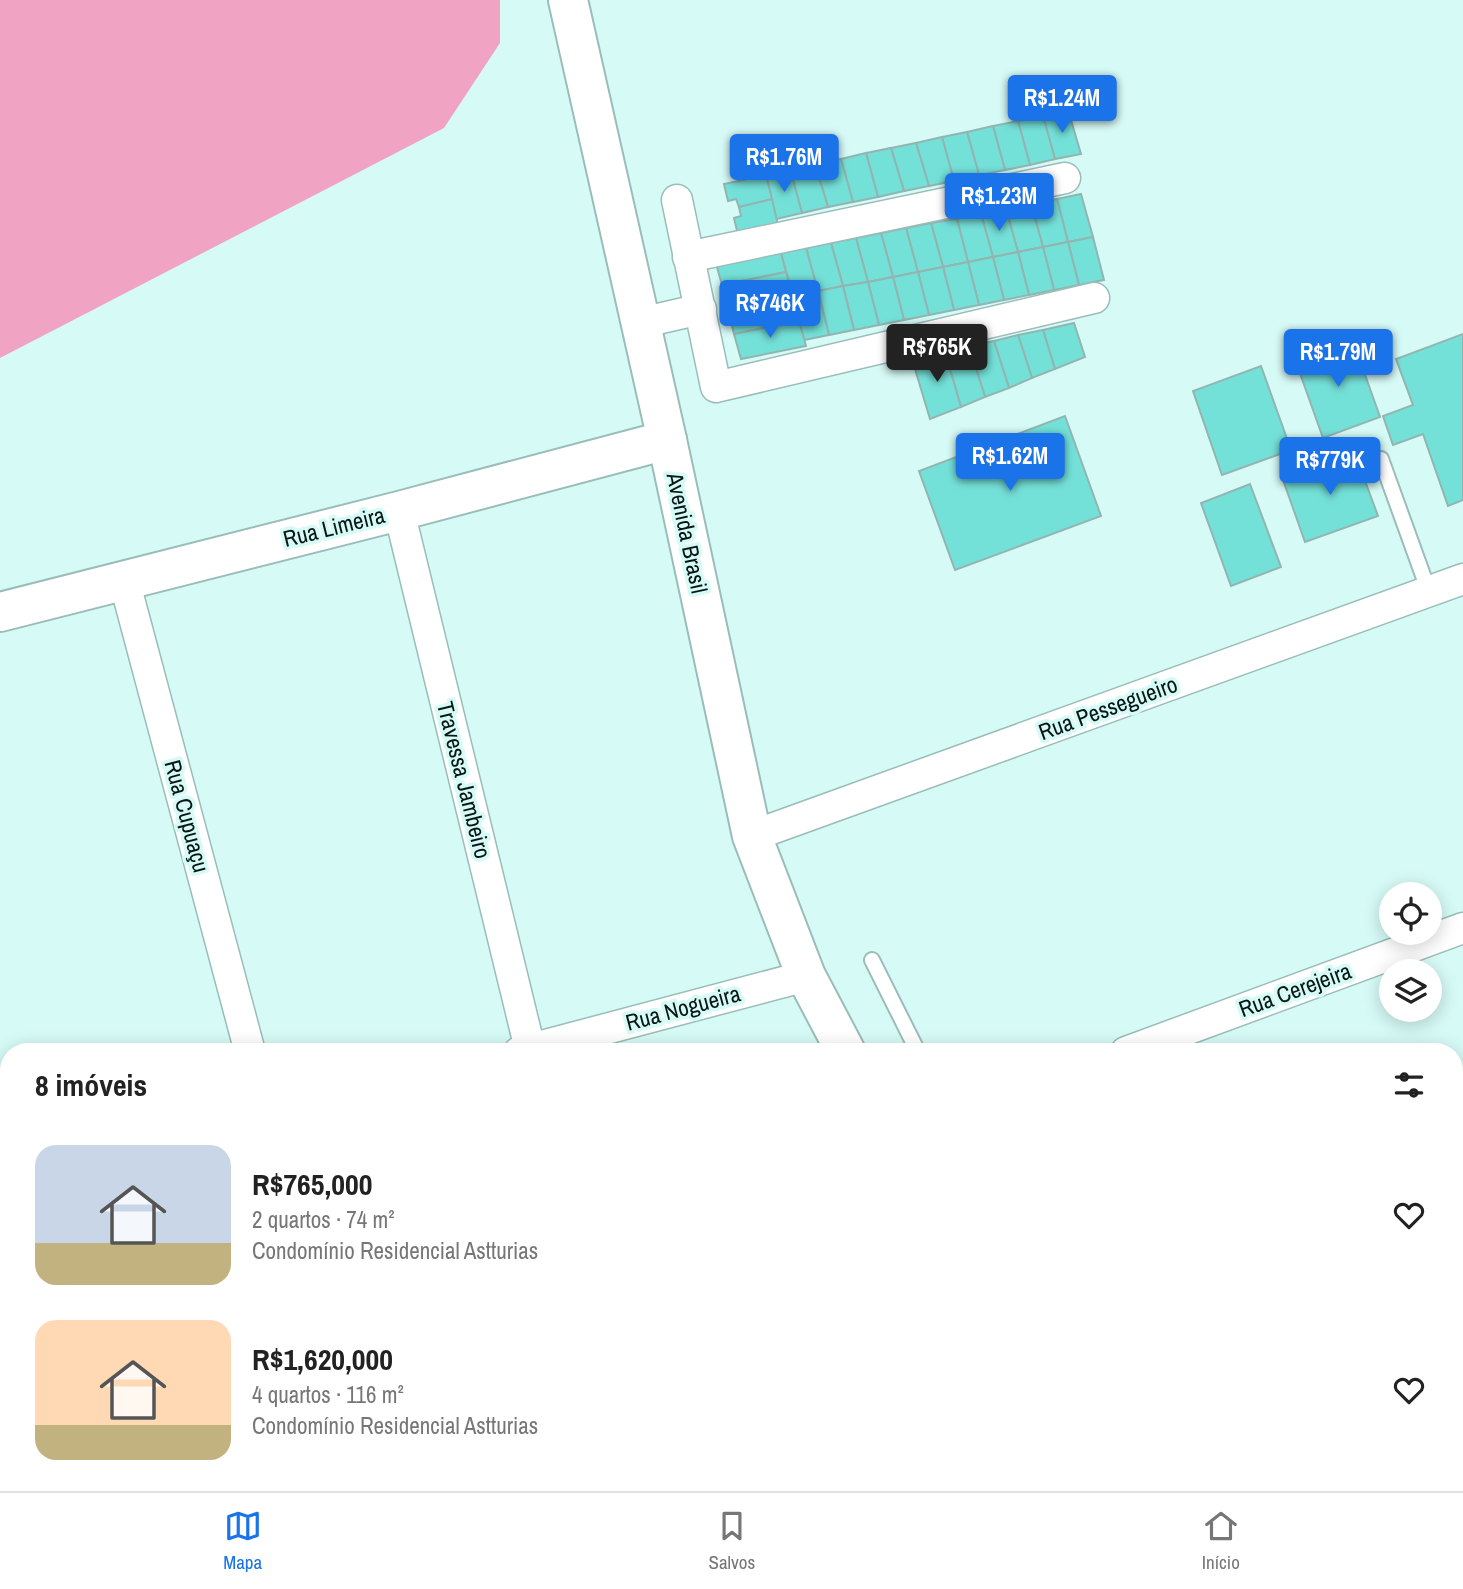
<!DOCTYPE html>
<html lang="pt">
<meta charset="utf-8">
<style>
:root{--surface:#fff;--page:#f6f6f6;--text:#222;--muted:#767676;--line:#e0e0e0;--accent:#1a73e8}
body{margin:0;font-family:"Archivo Narrow",sans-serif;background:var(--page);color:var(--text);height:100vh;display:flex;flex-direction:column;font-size:26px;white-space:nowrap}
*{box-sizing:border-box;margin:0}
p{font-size:23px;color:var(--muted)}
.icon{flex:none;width:38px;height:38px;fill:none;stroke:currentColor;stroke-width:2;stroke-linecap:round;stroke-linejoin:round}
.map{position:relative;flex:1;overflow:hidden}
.side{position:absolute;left:0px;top:1043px;width:1463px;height:448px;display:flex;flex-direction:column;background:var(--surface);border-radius:28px 28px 0 0;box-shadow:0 4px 18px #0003}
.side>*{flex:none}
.tools{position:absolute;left:1379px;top:882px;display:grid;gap:14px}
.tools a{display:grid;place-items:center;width:63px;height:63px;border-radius:50%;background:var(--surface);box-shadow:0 4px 18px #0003;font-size:35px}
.price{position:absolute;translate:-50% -60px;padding:0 16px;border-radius:7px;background:var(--accent);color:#fff;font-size:23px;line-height:46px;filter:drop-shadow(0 2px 4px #0008)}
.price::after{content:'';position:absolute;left:50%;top:42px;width:21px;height:16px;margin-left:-10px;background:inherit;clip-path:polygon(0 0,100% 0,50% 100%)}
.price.current{background:#222;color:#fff}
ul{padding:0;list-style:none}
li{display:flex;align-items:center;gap:21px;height:175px;padding:0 35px}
li span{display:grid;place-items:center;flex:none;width:196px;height:140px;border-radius:21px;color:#555}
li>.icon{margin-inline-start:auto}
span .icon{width:84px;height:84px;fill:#fffc;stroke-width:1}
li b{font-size:30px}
h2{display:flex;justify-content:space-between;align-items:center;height:84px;padding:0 35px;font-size:30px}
.tabs{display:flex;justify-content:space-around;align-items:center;height:98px;border-top:2px solid var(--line);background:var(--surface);font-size:19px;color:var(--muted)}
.tabs a{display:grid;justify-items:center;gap:4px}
.tabs .current{color:var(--accent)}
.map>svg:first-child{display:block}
.green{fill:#f1a3c4}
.building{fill:#74e1d9;stroke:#92b5b1;stroke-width:2}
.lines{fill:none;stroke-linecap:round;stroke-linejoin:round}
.lane-casing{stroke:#9abdba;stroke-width:18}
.street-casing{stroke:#9abdba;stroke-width:33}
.secondary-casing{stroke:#9abdba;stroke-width:42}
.lane{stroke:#fff;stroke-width:14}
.street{stroke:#fff;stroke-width:30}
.secondary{stroke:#fff;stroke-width:38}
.labels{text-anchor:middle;stroke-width:7;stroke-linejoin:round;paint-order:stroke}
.street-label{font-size:23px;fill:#091615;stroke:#d6faf6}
</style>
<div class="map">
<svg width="1463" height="1491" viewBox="0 0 1463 1491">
<rect width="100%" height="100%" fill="#d6faf6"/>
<polygon class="green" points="0,0 500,0 500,43 444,128 0,358"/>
<g class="building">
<polygon points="1068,110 1081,154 1055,159 1043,116"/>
<polygon points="1043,116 1055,159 1030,165 1018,121"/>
<polygon points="1018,121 1030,165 1005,170 993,126"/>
<polygon points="993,126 1005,170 979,175 967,132"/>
<polygon points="967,132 979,175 954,181 942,137"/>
<polygon points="942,137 954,181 929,186 916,143"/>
<polygon points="916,143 929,186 904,191 891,148"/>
<polygon points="891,148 904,191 878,197 866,153"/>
<polygon points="866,153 878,197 853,202 841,159"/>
<polygon points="841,159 853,202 828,207 815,164"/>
<polygon points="815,164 828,207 802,213 790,169"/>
<polygon points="790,169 802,213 776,219 766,175"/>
<polygon points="766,175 772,199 739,207 736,199 728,201 724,184"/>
<polygon points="1081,194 1093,237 1068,242 1057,199"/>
<polygon points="772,199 778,225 738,235 734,218 741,216 739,207"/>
<polygon points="1057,199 1068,242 1043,247 1031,204"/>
<polygon points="1031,204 1043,247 1018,252 1006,209"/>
<polygon points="1006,209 1018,252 993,257 981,214"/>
<polygon points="981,214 993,257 968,262 957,219"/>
<polygon points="957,219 968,262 943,267 931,223"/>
<polygon points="931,223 943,267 918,272 906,228"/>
<polygon points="906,228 918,272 893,277 881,233"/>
<polygon points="881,233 893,277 868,282 856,238"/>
<polygon points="1093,237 1104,280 1079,285 1068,242"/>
<polygon points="856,238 868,282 843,286 831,243"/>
<polygon points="1068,242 1079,285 1054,290 1043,247"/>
<polygon points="831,243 843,286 818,291 806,248"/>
<polygon points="780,247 786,272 722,285 715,260"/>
<polygon points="1043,247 1054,290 1029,295 1018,252"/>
<polygon points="806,248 818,291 793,296 781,253"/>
<polygon points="1018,252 1029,295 1004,300 993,257"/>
<polygon points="993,257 1004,300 979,305 968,262"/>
<polygon points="968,262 979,305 954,310 943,267"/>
<polygon points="943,267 954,310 929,315 918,272"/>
<polygon points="786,272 793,296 728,309 722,285"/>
<polygon points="918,272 929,315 904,320 893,277"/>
<polygon points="893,277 904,320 879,325 868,282"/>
<polygon points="868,282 879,325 854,330 843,286"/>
<polygon points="843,286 854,330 829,335 818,291"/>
<polygon points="818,291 829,335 804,340 793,296"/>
<polygon points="793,296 799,321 734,334 728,309"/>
<polygon points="799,321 806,346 741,359 734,334"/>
<polygon points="1074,323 1085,357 1055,369 1043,330"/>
<polygon points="1043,330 1055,369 1032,378 1018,335"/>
<polygon points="1463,334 1463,500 1448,506 1423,434 1393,445 1383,416 1413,405 1396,359"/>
<polygon points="1018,335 1032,378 1009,388 994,341"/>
<polygon points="994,341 1009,388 985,397 969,346"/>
<polygon points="1353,341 1380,417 1323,438 1296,362"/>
<polygon points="969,346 985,397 961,407 945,352"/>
<polygon points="945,352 961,407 930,419 912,359"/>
<polygon points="1261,366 1291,450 1222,475 1193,391"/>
<polygon points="1065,416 1101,516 955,570 919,471"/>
<polygon points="1354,451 1378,516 1305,542 1282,477"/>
<polygon points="1250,484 1281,567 1231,586 1201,503"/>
</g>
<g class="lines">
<g class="lane-casing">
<g id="lane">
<polyline points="1381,459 1429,592"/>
<polyline points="872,960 918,1052"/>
<polyline points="981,1482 985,1491"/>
<polyline points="889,1491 896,1482"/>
</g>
</g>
<g class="street-casing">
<g id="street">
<polyline points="677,200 716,387 1094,298"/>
<polyline points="688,257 1065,178"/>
<polyline points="640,323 701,309"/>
<polyline points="399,511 530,1049"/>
<polyline points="124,580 250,1052"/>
<polyline points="752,836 1463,579"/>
<polyline points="519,1052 806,976"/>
<polyline points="1126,1052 1463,928"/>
<polyline points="1454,1095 1463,1092"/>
<polyline points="0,1188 9,1186"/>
</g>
</g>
<g class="secondary-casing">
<g id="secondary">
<polyline points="568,0 667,440 752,836 806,976 846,1052"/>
<polyline points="0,612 399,511 667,440"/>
<polyline points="1072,1482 1076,1491"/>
</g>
</g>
<use href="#lane" class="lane"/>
<use href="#street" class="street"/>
<use href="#secondary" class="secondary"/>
</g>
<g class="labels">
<g class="street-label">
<text transform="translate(334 527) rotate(-14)" y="8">Rua Limeira</text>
<text transform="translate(687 533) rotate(78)" y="8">Avenida Brasil</text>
<text transform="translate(1108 708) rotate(-20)" y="8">Rua Pessegueiro</text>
<text transform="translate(464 780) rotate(76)" y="8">Travessa Jambeiro</text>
<text transform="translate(187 816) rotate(75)" y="8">Rua Cupuaçu</text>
<text transform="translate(1295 990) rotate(-20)" y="8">Rua Cerejeira</text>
<text transform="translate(683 1008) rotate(-15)" y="8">Rua Nogueira</text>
</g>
</g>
</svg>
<div class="tools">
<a><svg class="icon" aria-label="locate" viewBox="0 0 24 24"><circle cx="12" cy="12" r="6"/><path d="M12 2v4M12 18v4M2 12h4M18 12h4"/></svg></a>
<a><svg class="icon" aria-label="layers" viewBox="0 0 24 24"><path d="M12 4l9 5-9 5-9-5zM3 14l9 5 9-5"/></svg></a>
</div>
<b class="price" style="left:1062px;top:135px">R$1.24M</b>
<b class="price" style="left:784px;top:194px">R$1.76M</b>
<b class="price" style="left:999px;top:233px">R$1.23M</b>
<b class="price" style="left:770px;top:340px">R$746K</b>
<b class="price current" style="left:937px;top:384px">R$765K</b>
<b class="price" style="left:1338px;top:389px">R$1.79M</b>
<b class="price" style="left:1010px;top:493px">R$1.62M</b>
<b class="price" style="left:1330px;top:497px">R$779K</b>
<section class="side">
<h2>8 imóveis<svg class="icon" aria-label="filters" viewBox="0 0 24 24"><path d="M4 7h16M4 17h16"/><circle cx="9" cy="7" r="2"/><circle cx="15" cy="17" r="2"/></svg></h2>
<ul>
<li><span style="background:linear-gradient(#c9d6e8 70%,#c2b280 0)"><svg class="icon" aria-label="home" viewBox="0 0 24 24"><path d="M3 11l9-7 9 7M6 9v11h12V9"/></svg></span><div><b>R$765,000</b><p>2 quartos · 74 m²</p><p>Condomínio Residencial Astturias</p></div><svg class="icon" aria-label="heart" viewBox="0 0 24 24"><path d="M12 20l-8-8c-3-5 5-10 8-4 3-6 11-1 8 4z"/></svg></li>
<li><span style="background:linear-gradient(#ffd9b3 75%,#c2b280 0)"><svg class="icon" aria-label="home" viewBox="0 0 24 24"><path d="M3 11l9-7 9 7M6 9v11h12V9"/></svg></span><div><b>R$1,620,000</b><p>4 quartos · 116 m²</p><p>Condomínio Residencial Astturias</p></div><svg class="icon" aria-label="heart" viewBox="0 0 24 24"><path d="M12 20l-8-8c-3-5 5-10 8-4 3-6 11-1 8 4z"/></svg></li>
</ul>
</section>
</div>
<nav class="tabs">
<a class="current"><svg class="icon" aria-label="map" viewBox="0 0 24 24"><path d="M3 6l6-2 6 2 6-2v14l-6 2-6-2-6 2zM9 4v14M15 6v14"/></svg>Mapa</a>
<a><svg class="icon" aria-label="saved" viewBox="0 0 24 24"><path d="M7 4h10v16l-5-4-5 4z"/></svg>Salvos</a>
<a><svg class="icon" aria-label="home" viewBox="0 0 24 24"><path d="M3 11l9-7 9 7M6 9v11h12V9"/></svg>Início</a>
</nav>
